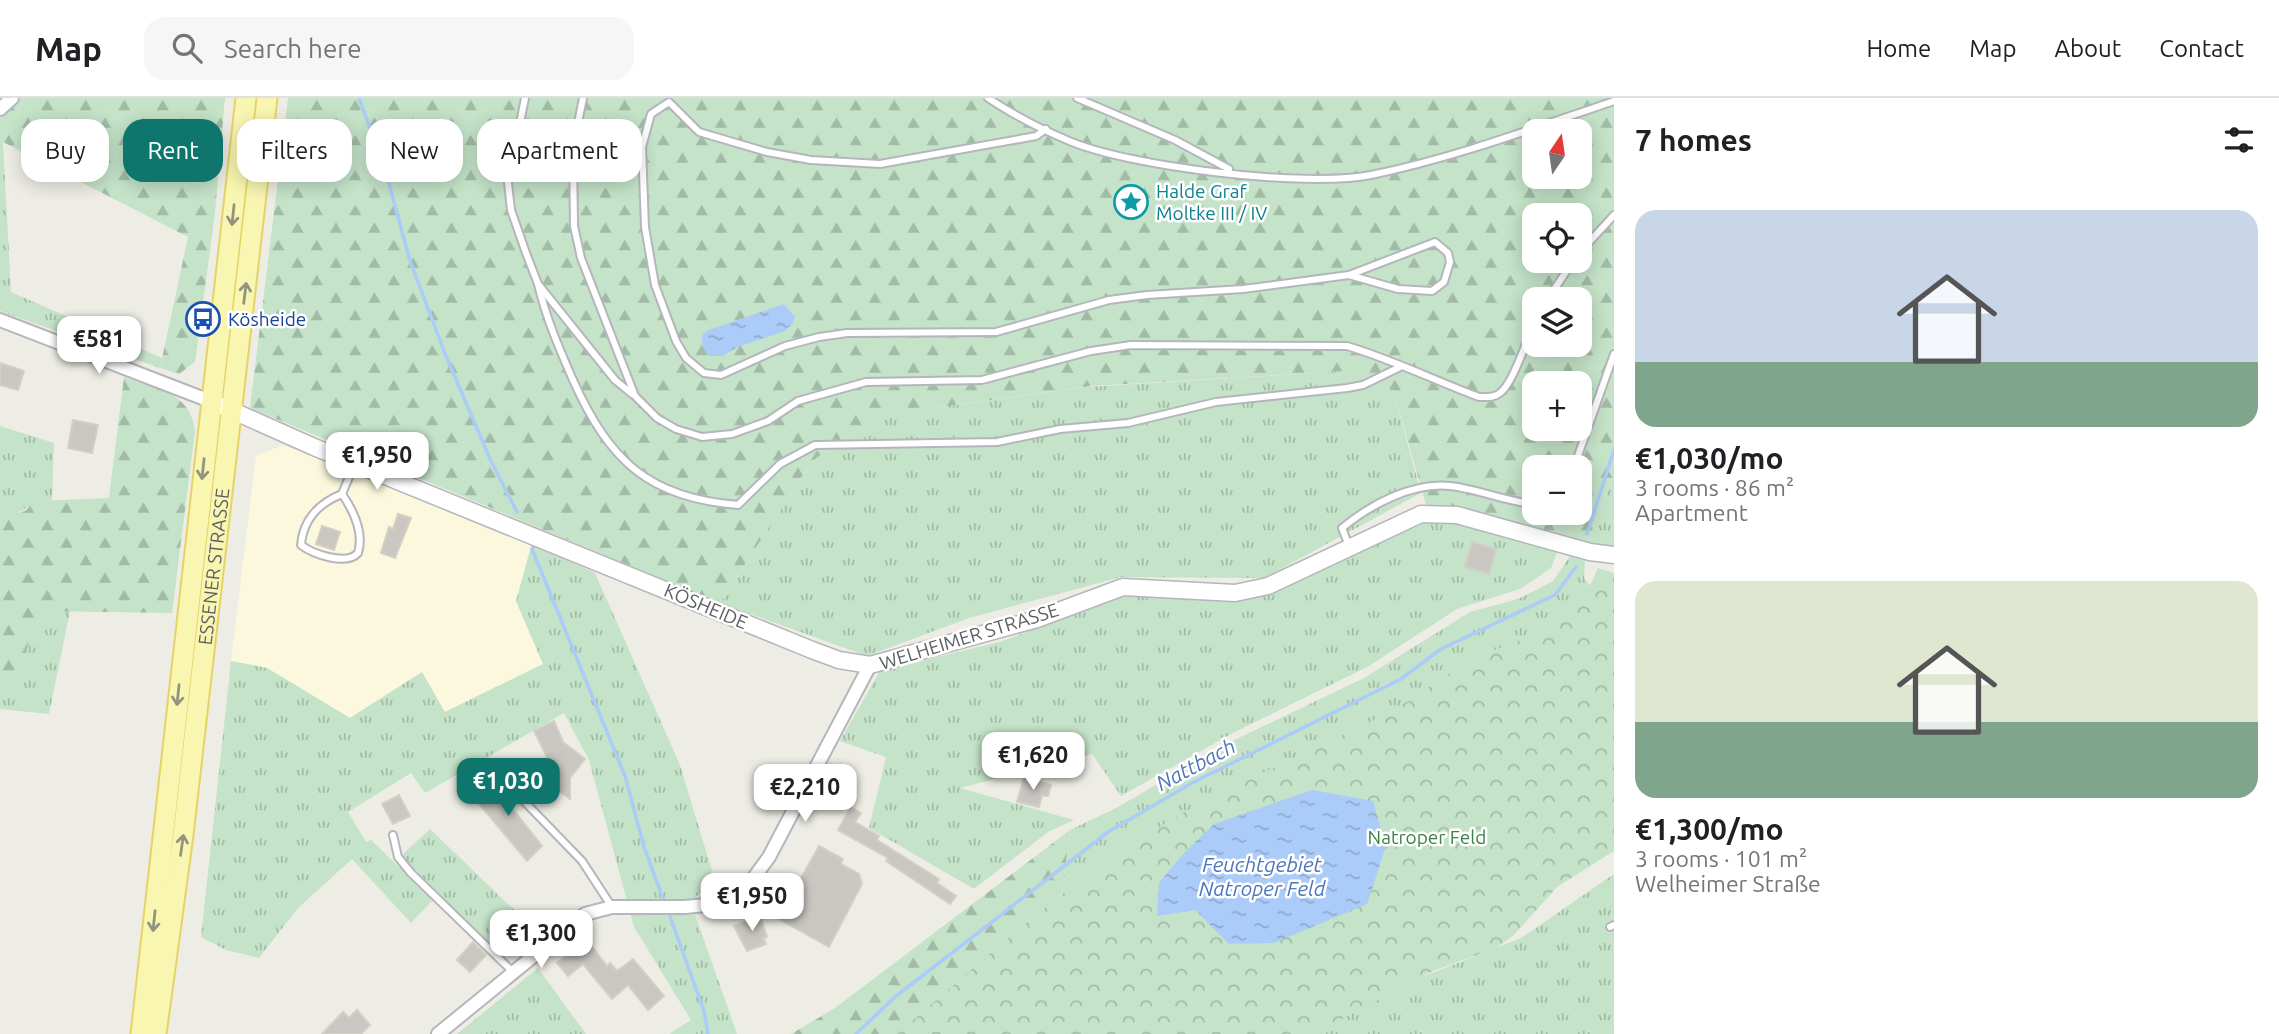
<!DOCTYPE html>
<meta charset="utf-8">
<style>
:root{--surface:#fff;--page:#f6f6f6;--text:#202124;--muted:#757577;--line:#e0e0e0;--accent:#0f766e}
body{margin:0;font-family:Ubuntu,sans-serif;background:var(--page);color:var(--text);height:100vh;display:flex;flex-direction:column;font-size:26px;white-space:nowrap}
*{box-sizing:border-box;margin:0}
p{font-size:23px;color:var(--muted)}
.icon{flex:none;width:38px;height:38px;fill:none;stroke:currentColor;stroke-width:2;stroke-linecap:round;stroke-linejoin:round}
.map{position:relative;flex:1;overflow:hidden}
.drawer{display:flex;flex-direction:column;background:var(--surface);width:665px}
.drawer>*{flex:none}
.hud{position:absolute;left:21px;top:21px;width:665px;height:63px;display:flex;gap:14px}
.needle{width:46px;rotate:13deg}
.controls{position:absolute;left:1522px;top:21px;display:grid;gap:14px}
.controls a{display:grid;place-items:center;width:70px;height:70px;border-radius:14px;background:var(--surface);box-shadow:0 4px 18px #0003;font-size:35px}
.price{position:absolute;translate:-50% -60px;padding:0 16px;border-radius:14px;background:#fff;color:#222;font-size:23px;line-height:46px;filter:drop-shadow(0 2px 4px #0008)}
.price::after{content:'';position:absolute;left:50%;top:42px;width:21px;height:16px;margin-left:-10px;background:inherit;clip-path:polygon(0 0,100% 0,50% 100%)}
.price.active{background:var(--accent);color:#fff}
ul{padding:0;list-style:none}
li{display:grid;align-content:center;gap:14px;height:371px;padding:0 21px}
li span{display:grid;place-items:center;height:217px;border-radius:21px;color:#555}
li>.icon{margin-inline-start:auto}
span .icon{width:126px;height:126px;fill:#fffc;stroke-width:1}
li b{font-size:30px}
h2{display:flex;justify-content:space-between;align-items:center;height:84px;padding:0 21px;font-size:30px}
.chip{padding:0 24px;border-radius:21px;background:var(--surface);box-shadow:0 4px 18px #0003;font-size:24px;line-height:63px}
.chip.active{background:var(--accent);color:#fff}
header{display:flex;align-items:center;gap:42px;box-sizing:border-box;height:98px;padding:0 35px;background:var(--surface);border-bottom:2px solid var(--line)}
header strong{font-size:33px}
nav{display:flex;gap:38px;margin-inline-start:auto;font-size:24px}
.search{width:490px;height:63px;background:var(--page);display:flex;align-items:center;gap:18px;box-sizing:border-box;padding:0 24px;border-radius:21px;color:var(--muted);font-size:26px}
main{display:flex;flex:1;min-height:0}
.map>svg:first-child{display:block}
.commercial{fill:#fbf8dd}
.grass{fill:url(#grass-tufts)}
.forest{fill:url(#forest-firs);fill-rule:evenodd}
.park{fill:url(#park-crowns)}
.water{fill:url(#water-ripples)}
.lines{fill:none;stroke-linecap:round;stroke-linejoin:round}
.stream{stroke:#abccf8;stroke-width:3.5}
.building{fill:#cac7c2;stroke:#d2d0c4;stroke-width:2}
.service-casing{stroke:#b5b6bb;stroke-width:10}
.minor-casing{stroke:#b5b6bb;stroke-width:16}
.tertiary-casing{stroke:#b5b6bb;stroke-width:19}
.primary-casing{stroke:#e6d366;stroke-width:23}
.service{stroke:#fff;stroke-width:6}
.minor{stroke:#fff;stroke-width:12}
.tertiary{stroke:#fff;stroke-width:16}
.primary{stroke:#f8f6b0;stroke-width:19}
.oneway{stroke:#93947f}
.labels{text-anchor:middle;stroke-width:5;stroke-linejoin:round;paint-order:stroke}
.culture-label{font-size:19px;fill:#0d838f;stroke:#fff;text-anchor:start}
.transit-label{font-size:19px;fill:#164399;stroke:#fff;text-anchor:start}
.street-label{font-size:19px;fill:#5d5f64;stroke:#fff}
.park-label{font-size:19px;fill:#3d8349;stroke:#fff}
.water-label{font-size:21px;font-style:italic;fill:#4f75ba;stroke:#fff}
</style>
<header>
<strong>Map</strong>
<div class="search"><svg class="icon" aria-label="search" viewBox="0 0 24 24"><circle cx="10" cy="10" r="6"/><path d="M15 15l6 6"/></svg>Search here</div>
<nav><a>Home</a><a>Map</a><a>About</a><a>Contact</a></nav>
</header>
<main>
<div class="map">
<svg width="1614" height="936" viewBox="0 0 1614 936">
<defs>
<pattern id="grass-tufts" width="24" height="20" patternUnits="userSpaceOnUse" patternTransform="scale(1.75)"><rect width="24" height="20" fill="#c4e3c8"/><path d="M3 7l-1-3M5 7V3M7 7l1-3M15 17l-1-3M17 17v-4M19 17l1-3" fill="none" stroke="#a2bba6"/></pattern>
<pattern id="forest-firs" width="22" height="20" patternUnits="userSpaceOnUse" patternTransform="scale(1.75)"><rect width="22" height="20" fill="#c4e3c8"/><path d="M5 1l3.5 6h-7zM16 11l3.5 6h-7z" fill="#a2bba6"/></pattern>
<pattern id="park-crowns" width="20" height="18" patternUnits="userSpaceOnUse" patternTransform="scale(1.75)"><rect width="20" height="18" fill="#c4e3c8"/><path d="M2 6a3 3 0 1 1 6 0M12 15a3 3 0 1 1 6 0" fill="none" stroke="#a2bba6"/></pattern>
<pattern id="water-ripples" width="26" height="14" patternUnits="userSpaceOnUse" patternTransform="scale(1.75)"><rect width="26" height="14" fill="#abccf8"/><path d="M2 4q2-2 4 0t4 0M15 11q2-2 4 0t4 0" fill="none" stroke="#8ea9cc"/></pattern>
</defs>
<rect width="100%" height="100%" fill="#eeede5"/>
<polygon class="commercial" points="283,347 532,445 516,503 543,566 444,614 422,574 350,620 267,570 231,563 256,358"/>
<g class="grass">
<polygon points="0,41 3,44 11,194 162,260 160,270 0,213"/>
<polygon points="1348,273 1393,292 1421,395 1264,480 1121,479 969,520 867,558 720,505 812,363 878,318 1086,289"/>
<path d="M 0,328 L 54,345 L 52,402 C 32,403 21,418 0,418 Z"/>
<polygon points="1614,377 1614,450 1587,447"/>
<polygon points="1451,422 1558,452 1551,470 1520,491 1457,511 1369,568 1231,636 1121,698 1092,656 960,690 1074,722 1048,734 974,791 869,730 886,659 840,643 880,573 1003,543 1127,495 1214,501 1419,423"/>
<polygon points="532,445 595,475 680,667 712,773 707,787 691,805 737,936 669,936 691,922 634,829 589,662 564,615 425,695 411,675 348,714 366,744 371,742 400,770 406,766 402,757 430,731 536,833 498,864 433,802 411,825 352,761 298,810 259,860 226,852 201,839 231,563 267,570 350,620 422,574 445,614 543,566 516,503"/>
<polygon points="1570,458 1585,463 1584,480 1594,494 1582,540 941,936 1053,864 1070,732 1118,709 1228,645 1364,580 1470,514 1518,501 1553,483"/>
<polygon points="40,513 70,513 49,616 0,611 0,587 11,593"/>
<polygon points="1614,776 1614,936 1303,936 1384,894 1521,840"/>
<polygon points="538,870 586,936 457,936"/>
</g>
<g class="forest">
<polygon points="21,0 225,0 215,115 195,264 179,276 160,270 188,139 3,44 0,41 0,18"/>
<path d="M 288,0 L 1614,0 L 1614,377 L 1587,447 L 1457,411 L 1427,410 L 1393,292 L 1348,273 L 1091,288 L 878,318 L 812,363 L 720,505 L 250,310 ZM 1535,33 L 1580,33 L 1580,79 L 1535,79 ZM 1535,117 L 1580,117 L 1580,163 L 1535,163 ZM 1535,201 L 1580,201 L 1580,247 L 1535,247 ZM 1535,285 L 1580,285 L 1580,331 L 1535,331 ZM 1535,369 L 1580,369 L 1580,415 L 1535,415 Z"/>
<path d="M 124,279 C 157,292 190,293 195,333 L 172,515 L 41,513 L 11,593 L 0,587 L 0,418 L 25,413 L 36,403 L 109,400 Z"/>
<polygon points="1070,732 1053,864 941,936 791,936 835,910"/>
</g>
<path class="park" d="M 1598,470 L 1614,475 L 1614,753 L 1557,789 L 1514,837 L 1496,850 L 1433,873 L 1314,936 L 897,936 C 980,865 1060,790 1154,732 C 1228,686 1309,656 1386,616 C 1409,604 1431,587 1453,573 C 1512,535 1568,545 1598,470 Z"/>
<g class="water">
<path d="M 784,206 L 795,219 L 792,226 L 785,233 L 737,249 L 723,258 L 710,258 C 703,251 700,246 703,236 L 709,232 Z"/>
<polygon points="1312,692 1373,703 1386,748 1367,806 1274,845 1229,846 1195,812 1157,818 1159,785 1184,755 1214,726"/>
</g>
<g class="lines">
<g class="stream">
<polyline points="359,0 385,71 410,163 446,258 490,361 517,414"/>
<polyline points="1587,436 1614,352"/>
<polyline points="532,451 625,678 644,749 665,806"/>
<polyline points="668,813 704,913 708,936"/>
<polyline points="856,936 895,899 1108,734 1192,685 1401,581 1441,551 1555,497 1576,469"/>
</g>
</g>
<g class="building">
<polygon points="0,265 24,273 18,292 0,287"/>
<polygon points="73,322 98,327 92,355 68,350"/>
<polygon points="398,416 411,420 395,460 381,455 389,429 393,431"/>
<polygon points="322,428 340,434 334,452 316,446"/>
<polygon points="1472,444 1496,451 1489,476 1465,469"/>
<polygon points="554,623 563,644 585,661 570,680 570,701 536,675 547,659 534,633"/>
<polygon points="831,666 847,675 839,689 846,692 838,706 816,694"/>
<polygon points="525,669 542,681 532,694 516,681"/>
<polygon points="504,676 513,685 501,696 542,748 527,763 476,702"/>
<polygon points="1024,680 1051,687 1048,698 1042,697 1039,709 1017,704"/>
<polygon points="399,697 410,718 393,726 382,706"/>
<polygon points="851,709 861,715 855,724 879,738 877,742 939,781 937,785 956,798 950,806 886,763 888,760 838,732"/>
<polygon points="819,748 843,761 841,766 859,776 862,786 829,849 777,820 785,809 775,803 788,778 799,784"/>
<polygon points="760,818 767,839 763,840 766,846 747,853 734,828"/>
<polygon points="587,842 607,868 610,865 617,873 633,861 664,898 648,912 628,887 612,901 583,866 568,878 557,865"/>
<polygon points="473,844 486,857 470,874 457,862"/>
<polygon points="357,912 370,927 361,936 322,936 343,914 349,920"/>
</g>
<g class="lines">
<g class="service-casing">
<g id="service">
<polyline points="525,0 508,85 511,112 526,155 538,186 615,282 632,296"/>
<path d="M 583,0 L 573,50 L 574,128 L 581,160 L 635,298 L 657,320 L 676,331 L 702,339 L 732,336 L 768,323 L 798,303 L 866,284 L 982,282 L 1091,253 L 1131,247 L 1347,248 C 1391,261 1436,283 1479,299 C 1486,299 1494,300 1500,295 C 1514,284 1526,242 1535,225"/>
<path d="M 988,0 C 1012,16 1041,31 1067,42 C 1128,69 1306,90 1371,77 C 1454,60 1534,30 1614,3"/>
<polyline points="1077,0 1175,42 1229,71"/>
<polyline points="1046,31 1036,38 880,66 811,62 767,54 699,34 669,4 651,16 642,49 645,129 655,187 676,243 686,260 704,275 721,277 785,248 819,239 847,235 996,234 1109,202 1147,197 1243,191 1349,177 1398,191 1432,193 1444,184 1450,164 1448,155 1435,144 1349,177"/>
<polyline points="1580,154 1614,117"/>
<path d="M 538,186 C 546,220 559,250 573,282 C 609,362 648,400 738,407 L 780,366 L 815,347 L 997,344 L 1060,331 L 1128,325 L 1216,304 L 1347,290 L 1363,287 L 1400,269"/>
<polyline points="1548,201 1573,163"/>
<polyline points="1574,369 1614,256"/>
<path d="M 342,396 C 353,412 364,435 358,455 C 346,468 313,456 301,447 C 303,422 319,405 342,396 L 354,367"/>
<path d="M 1349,448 L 1342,430 C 1370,407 1412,384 1450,388 C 1479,391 1506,404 1535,406"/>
<polyline points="521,700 582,763 612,809"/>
<polyline points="393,737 398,759 411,775 513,874"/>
<polyline points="1610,829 1614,827"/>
</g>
</g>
<g class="minor-casing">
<g id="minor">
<polyline points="0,11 12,0"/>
<polyline points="0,222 210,303"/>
<polyline points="438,936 585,816 612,809 685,809 736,804 769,759 870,567"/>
</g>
</g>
<g class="tertiary-casing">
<polyline id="tertiary" points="222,308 314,349 812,552 839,562 870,567 1037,521 1123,489 1235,495 1268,488 1421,416 1457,417 1590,454 1614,457"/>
</g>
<g class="primary-casing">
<g id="primary">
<polyline points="141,936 246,0"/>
<path id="s1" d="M 156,936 L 183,737 L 267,0"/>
</g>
</g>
<use href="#service" class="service"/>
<use href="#minor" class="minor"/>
<use href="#tertiary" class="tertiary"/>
<use href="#primary" class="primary"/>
</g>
<defs><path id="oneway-shaft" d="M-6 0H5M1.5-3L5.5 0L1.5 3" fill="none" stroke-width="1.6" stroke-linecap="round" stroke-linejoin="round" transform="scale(1.75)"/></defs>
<g class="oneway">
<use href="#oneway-shaft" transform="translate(233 117) rotate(96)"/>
<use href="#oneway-shaft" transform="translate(245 195) rotate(-83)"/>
<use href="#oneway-shaft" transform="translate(203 371) rotate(96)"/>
<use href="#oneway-shaft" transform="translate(178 597) rotate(96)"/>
<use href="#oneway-shaft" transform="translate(182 747) rotate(-82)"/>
<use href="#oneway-shaft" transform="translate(154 823) rotate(96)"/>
</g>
<defs>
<g id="sight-ring" transform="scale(1.75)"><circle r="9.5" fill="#fff" stroke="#0f9aa8" stroke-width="1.5"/><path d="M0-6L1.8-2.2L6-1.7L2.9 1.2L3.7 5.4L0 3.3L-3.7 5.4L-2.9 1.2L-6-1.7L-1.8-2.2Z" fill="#0f9aa8"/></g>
<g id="bus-ring" transform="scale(1.75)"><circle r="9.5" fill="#fff" stroke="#1a4fb4" stroke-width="1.5"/><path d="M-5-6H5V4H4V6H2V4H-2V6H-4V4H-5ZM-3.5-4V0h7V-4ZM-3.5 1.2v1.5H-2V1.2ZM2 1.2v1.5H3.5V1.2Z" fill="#1a4fb4"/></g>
</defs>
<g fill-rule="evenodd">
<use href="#sight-ring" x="1131" y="104"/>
<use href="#bus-ring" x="203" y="221"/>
</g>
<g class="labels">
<g class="culture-label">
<text x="1156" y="100">Halde Graf<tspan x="1156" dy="22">Moltke III / IV</tspan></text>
</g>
<g class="transit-label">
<text x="228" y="228">Kösheide</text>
</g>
<g class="street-label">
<text dy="7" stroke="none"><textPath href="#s1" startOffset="471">ESSENER STRASSE</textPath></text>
<text transform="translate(706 508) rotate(23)" y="7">KÖSHEIDE</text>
<text transform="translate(969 538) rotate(-17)" y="7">WELHEIMER STRASSE</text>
</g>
<g class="park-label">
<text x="1427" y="746">Natroper Feld</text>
</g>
<g class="water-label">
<text transform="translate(1196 667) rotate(-28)" y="7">Nattbach</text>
<text x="1262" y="774">Feuchtgebiet<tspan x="1262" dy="24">Natroper Feld</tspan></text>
</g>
</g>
</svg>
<div class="controls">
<a><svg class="needle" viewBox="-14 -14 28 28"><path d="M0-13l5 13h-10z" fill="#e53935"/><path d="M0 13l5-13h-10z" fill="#757577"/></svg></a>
<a><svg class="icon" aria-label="locate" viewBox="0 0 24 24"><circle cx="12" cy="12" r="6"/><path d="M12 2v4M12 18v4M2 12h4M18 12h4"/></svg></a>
<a><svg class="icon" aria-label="layers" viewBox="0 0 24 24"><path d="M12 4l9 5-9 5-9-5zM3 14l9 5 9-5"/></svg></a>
<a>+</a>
<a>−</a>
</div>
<b class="price" style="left:99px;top:278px">€581</b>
<b class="price" style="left:377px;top:394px">€1,950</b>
<b class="price" style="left:1033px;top:694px">€1,620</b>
<b class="price active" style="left:508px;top:720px">€1,030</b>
<b class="price" style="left:805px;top:726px">€2,210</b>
<b class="price" style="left:752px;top:835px">€1,950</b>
<b class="price" style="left:541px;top:872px">€1,300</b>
<div class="hud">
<a class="chip">Buy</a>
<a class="chip active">Rent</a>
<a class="chip">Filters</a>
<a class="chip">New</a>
<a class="chip">Apartment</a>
</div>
</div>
<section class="drawer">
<h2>7 homes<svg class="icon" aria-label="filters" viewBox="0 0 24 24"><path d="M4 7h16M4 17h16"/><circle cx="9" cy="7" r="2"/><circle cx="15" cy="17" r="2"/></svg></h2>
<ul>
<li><span style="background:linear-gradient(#c9d6e8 70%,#7fa58c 0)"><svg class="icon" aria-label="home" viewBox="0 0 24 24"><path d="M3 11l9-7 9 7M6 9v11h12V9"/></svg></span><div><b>€1,030/mo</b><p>3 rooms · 86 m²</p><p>Apartment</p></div></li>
<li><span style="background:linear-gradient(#dfe7d0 65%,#7fa58c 0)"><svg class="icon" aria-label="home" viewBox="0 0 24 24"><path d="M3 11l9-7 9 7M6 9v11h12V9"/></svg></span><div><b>€1,300/mo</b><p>3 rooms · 101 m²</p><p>Welheimer Straße</p></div></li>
</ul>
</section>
</main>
